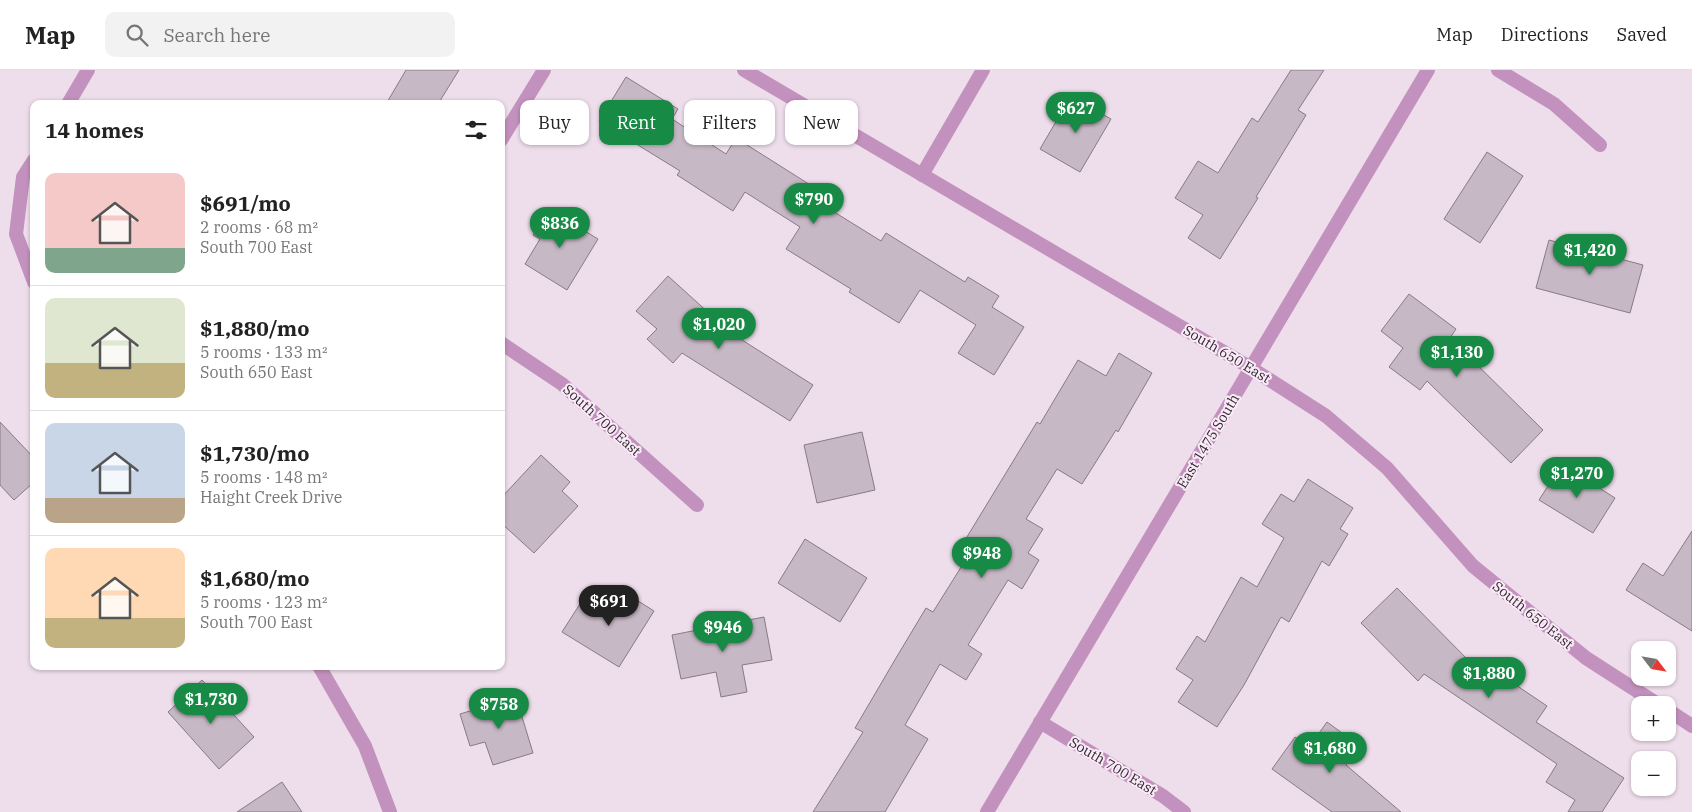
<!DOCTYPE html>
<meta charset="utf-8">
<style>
:root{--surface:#fff;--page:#f2f2f2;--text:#222;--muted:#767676;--line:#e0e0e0;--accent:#178b45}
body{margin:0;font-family:"IBM Plex Serif",serif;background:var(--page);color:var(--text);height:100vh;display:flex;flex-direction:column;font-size:19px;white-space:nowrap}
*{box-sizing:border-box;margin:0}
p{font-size:16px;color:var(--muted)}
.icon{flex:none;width:28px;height:28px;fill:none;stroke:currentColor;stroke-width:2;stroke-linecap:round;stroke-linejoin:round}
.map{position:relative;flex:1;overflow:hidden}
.side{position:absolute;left:30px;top:30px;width:475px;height:570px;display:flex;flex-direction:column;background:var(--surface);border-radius:10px;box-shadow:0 1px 4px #0004}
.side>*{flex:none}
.top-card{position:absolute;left:520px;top:30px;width:475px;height:45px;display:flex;gap:10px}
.needle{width:32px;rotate:121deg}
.controls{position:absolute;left:1631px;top:571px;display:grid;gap:10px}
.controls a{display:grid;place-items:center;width:45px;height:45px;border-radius:10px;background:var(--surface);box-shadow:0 1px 4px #0004;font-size:25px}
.price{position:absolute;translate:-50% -42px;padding:0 11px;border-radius:18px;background:var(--accent);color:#fff;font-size:16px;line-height:32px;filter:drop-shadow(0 1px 2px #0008)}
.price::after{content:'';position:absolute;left:50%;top:30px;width:15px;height:11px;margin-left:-8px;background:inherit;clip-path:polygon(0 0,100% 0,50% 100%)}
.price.selected{background:#222;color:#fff}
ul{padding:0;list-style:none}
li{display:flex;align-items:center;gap:15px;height:125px;padding:0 15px}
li+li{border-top:1px solid var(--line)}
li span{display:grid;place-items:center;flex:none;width:140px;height:100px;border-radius:10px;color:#555}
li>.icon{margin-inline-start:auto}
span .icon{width:60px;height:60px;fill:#fffc;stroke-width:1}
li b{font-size:21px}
h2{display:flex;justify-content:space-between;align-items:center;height:60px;padding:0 15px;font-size:21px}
.tag{padding:0 18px;border-radius:10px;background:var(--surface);box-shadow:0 1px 4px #0004;font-size:18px;line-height:45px}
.tag.selected{background:var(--accent);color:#fff}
header{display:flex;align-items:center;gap:30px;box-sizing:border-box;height:70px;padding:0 25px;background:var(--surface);border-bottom:1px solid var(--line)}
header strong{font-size:24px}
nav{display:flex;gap:28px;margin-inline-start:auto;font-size:18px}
.search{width:350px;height:45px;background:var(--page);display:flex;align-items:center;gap:12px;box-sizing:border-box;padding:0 18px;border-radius:10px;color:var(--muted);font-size:19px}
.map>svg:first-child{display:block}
.building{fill:#c7b8c5;stroke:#887a86}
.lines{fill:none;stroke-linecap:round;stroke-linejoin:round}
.minor{stroke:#c391bd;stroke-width:14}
.labels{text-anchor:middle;stroke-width:4;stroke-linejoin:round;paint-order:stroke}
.street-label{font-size:14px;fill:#312b30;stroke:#fbebf9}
</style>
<header>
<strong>Map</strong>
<div class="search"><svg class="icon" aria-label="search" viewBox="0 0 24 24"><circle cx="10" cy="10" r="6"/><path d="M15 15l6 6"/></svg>Search here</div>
<nav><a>Map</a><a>Directions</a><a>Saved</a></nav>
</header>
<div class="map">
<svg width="1692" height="742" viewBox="0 0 1692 742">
<rect width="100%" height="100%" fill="#eeddeb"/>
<g class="building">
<polygon points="406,0 459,0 438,34 386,34"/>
<polygon points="1291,0 1324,0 1298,40 1306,45 1256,127 1258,128 1220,189 1188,168 1203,145 1175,128 1198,91 1218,103 1252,48 1258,52"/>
<polygon points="626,7 678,39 672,49 726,84 736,68 823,123 818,132 881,171 886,163 965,212 968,207 999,226 992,237 1024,257 994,305 958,283 976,255 920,220 899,253 849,222 851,219 786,179 800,157 745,122 733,141 677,105 680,101 599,51"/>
<polygon points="1071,26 1111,49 1080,102 1040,79"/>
<polygon points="1487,82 1523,106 1480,173 1444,149"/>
<polygon points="549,139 598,169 567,220 525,194 540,169 533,165"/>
<polygon points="1549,170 1643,195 1630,243 1536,218"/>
<polygon points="668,206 731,263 813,315 790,351 682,283 673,293 647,269 657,259 636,241"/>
<polygon points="1409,224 1456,259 1450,268 1543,360 1511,393 1427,311 1420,320 1389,297 1403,278 1381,261"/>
<polygon points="1119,283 1152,303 1118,362 1116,360 1082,414 1057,399 1026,449 1043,459 1028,483 1039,490 1022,519 1008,510 968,575 982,584 966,610 940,594 905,655 928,669 885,742 813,742 863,662 855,658 896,588 926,538 933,542 968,486 959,480 1037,352 1040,354 1078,290 1106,306"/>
<polygon points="0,352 34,388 34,412 14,430 0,415"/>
<polygon points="862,362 875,420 817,433 804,375"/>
<polygon points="541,385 570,412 562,421 578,436 534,483 501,453 501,428"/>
<polygon points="1562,394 1615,428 1593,463 1539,430"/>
<polygon points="1308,409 1353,438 1340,459 1348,464 1329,496 1322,491 1289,552 1281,547 1244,615 1217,657 1178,632 1193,610 1176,599 1197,566 1205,572 1241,507 1257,517 1284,468 1262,454 1281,424 1294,432"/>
<polygon points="1692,461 1692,561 1626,520 1643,493 1663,506"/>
<polygon points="805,469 867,508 840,552 778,513"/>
<polygon points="1397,518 1472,594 1476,588 1547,636 1536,652 1624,708 1602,742 1568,742 1575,730 1546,712 1557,694 1424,604 1418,611 1361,553"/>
<polygon points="624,522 654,541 619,597 562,562 585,526 611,542"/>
<polygon points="764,547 772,590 742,595 747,622 721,627 716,602 681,609 672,565"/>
<polygon points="202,610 254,667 219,699 168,642"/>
<polygon points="516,627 533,683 493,695 485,672 470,676 460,644"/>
<polygon points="1327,652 1360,676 1346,695 1401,742 1332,742 1272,699 1295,667 1309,677"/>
<polygon points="282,712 302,742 237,742"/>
</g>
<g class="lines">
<g class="minor">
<polyline points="744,0 1251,298 1326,346 1387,398 1473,496 1586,588 1659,635"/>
<polyline points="1498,0 1554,34 1600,75"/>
<polyline points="68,34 88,0"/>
<polyline points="501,70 544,0"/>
<polyline points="34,90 23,107 16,164 34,212"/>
<polyline points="922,105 983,0"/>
<polyline points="501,273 562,314 697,435"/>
<polyline points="319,596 365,676 390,742"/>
<polyline points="1668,640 1692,656"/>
<polyline points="1040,652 1163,726 1184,742"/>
<polyline points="987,742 1428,0"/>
</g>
</g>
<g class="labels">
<g class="street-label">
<text transform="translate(1227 284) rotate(31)" y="5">South 650 East</text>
<text transform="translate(602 350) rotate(42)" y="5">South 700 East</text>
<text transform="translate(1208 371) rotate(-59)" y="5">East 1475 South</text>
<text transform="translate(1533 545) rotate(39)" y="5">South 650 East</text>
<text transform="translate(1113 696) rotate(31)" y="5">South 700 East</text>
</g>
</g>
</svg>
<div class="controls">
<a><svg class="needle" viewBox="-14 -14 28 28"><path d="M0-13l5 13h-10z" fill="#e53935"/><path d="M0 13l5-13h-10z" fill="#767676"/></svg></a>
<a>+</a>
<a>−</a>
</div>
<b class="price" style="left:1076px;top:64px">$627</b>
<b class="price" style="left:814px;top:155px">$790</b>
<b class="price" style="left:560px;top:179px">$836</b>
<b class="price" style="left:1590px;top:206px">$1,420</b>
<b class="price" style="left:719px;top:280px">$1,020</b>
<b class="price" style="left:1457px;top:308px">$1,130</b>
<b class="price" style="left:1577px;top:429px">$1,270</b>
<b class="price" style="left:982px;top:509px">$948</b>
<b class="price selected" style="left:609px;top:557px">$691</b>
<b class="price" style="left:723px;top:583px">$946</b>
<b class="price" style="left:1489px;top:629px">$1,880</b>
<b class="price" style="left:211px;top:655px">$1,730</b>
<b class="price" style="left:499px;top:660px">$758</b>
<b class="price" style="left:1330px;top:704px">$1,680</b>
<div class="top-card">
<a class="tag">Buy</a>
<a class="tag selected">Rent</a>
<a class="tag">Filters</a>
<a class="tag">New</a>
</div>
<section class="side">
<h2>14 homes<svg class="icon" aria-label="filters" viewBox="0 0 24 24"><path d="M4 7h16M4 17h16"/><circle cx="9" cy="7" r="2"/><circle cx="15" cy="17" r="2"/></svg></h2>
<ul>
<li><span style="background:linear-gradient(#f6c9c9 75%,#7fa58c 0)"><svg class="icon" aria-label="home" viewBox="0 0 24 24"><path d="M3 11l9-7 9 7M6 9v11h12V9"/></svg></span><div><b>$691/mo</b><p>2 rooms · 68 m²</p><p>South 700 East</p></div></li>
<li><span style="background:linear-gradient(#dfe7d0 65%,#c2b280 0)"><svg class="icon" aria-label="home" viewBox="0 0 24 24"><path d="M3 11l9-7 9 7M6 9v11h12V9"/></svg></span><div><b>$1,880/mo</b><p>5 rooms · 133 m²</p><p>South 650 East</p></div></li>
<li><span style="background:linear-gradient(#c9d6e8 75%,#b9a48a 0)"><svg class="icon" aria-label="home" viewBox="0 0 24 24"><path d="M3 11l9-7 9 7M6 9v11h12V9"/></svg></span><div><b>$1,730/mo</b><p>5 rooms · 148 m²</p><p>Haight Creek Drive</p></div></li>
<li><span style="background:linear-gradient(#ffd9b3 70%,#c2b280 0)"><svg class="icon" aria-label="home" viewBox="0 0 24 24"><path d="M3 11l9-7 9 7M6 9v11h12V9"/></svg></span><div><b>$1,680/mo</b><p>5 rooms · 123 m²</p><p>South 700 East</p></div></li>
</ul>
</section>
</div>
